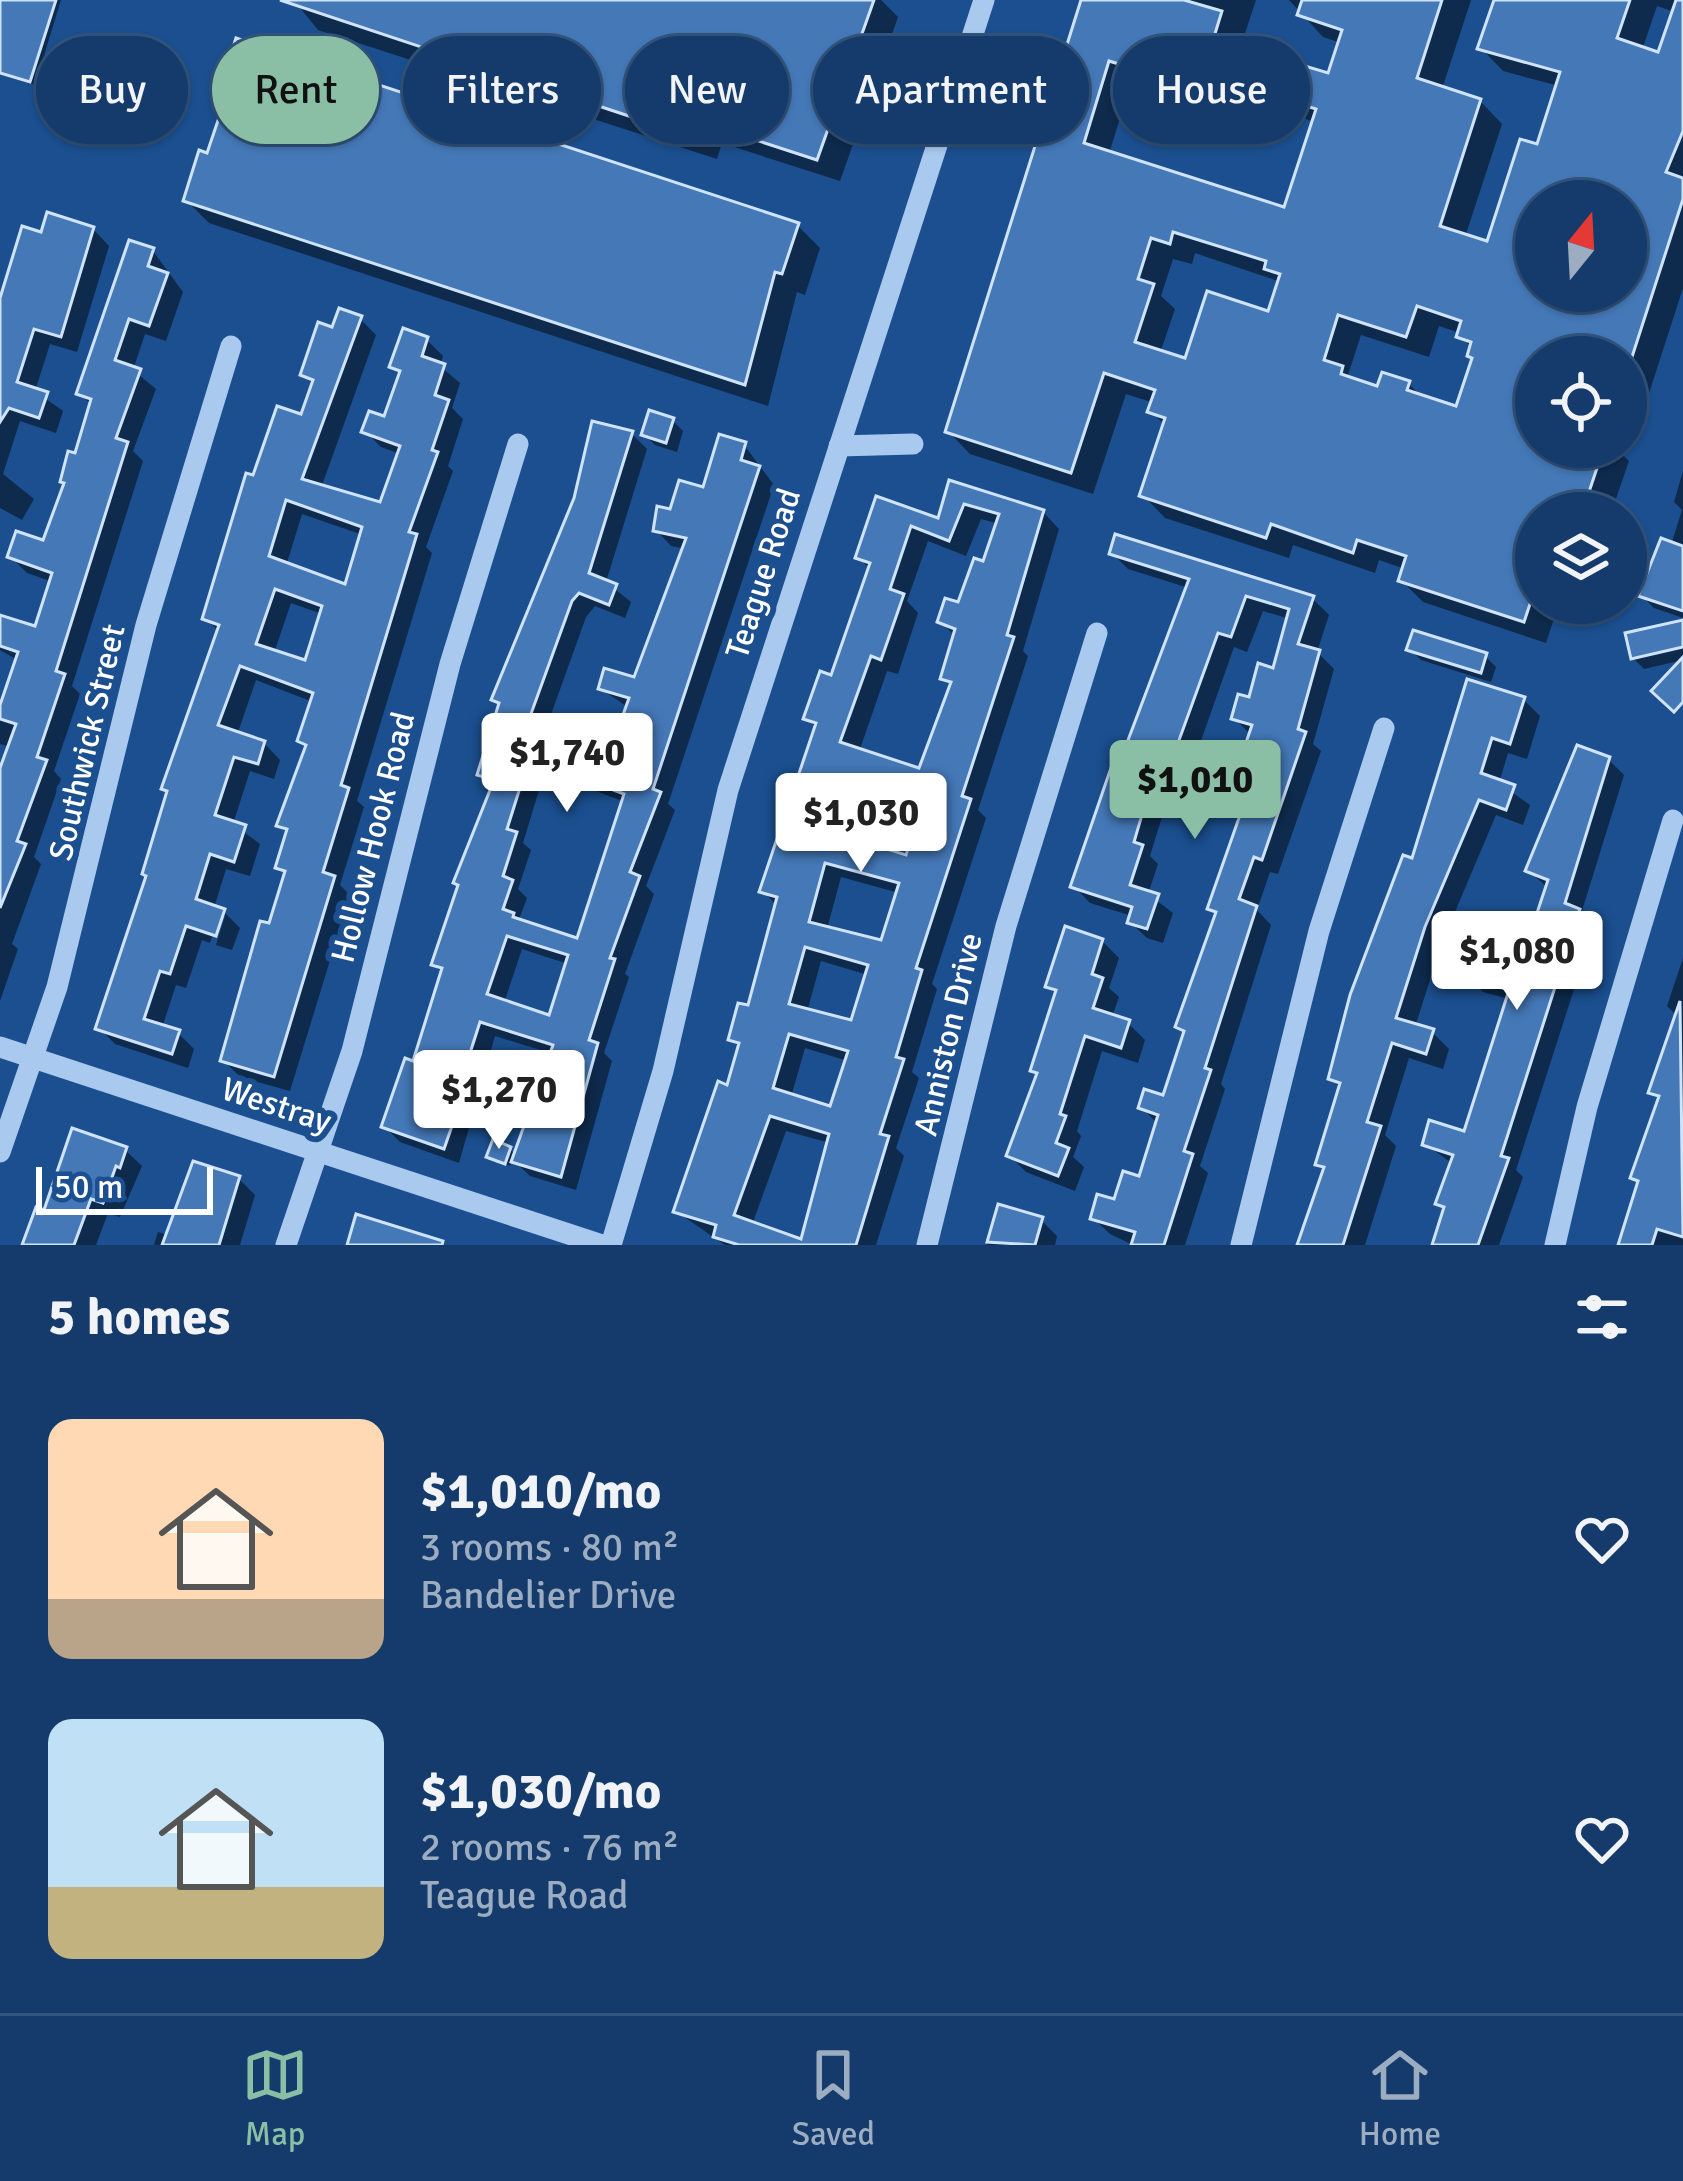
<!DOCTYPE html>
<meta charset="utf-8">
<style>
:root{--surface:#143b6b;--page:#1d4271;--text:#f1f3f6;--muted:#9dadc1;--line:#33557e;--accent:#8abfa5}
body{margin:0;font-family:Signika,sans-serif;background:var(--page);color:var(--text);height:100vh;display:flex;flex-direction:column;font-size:45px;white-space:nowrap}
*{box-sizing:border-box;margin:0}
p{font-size:39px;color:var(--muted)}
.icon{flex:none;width:66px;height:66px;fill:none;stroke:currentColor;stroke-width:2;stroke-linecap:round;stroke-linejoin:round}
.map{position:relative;height:1245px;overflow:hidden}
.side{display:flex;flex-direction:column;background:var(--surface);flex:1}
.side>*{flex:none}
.banner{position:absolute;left:36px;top:36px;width:1611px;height:108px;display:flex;gap:24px}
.needle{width:78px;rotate:18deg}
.tools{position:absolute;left:1515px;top:180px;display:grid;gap:24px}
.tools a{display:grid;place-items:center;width:132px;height:132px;border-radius:50%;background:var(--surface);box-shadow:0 3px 9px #0004,0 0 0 3px var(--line);font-size:60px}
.scale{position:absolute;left:36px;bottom:30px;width:177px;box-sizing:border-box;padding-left:12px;border:6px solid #fff;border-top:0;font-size:33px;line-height:42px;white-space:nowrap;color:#fff;-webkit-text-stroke:9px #1b4f8f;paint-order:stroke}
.price{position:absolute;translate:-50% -102px;padding:0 27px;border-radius:12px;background:#fff;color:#222;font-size:39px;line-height:78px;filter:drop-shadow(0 3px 6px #0008)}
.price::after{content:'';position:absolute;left:50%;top:72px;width:36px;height:27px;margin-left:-18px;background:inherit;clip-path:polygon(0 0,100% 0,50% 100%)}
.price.current{background:var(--accent);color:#111}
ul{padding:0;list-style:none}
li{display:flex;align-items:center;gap:36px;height:300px;padding:0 48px}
li span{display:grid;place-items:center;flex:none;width:336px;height:240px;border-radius:24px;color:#555}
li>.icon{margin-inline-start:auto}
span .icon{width:144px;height:144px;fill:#fffc;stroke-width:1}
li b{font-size:51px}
h2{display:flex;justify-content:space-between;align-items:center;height:144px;padding:0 48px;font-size:51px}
.chip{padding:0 42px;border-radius:54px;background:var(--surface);box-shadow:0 3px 9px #0004,0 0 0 3px var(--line);font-size:42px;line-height:108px}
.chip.current{background:var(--accent);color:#111}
.tabs{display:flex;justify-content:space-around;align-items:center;height:168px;border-top:3px solid var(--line);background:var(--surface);font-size:33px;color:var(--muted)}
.tabs a{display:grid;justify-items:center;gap:6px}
.tabs .current{color:var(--accent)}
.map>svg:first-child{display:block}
.shadow{fill:#0007;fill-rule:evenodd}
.building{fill:#4478b7;stroke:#cfe3fa;stroke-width:3;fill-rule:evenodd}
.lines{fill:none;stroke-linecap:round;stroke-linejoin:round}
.minor{stroke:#a9c9ee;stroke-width:21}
.labels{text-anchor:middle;stroke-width:12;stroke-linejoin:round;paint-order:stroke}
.street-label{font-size:33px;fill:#fff;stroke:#1b4f8f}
</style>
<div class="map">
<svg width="1683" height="1245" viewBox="0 0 1683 1245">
<rect width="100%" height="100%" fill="#1b4f8f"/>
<g class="shadow">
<polygon points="0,0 61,0 35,85 0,74"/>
<polygon points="285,0 881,0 898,17 840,181 722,143 717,159 318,30 297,4"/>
<path d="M 1084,0 L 1256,0 L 1220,109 L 1131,82 L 1109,154 L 1286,211 L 1315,122 L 1282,111 L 1260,89 L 1330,77 L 1341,43 L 1323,37 L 1289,0 L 1471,0 L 1442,89 L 1480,101 L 1502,124 L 1465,237 L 1489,245 L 1539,148 L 1559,86 L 1503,71 L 1481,48 L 1497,0 L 1683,0 L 1683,288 L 1642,415 L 1626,410 L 1626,357 L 1536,357 L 1536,447 L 1615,447 L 1629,461 L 1611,513 L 1536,513 L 1536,603 L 1559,603 L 1546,643 L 1423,602 L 1401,580 L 1405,569 L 1379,560 L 1375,573 L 1293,545 L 1289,558 L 1165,518 L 1143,495 L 1166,426 L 1151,411 L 1154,403 L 1126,394 L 1093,494 L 970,454 L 948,431 ZM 1657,6 L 1675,12 L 1660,56 L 1642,50 ZM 1536,201 L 1626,201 L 1626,291 L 1586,291 L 1579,311 L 1558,304 L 1563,291 L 1536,291 ZM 1195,253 L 1281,282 L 1270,315 L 1186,362 L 1160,353 L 1175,309 L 1161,296 L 1173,259 L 1192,264 ZM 1439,326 L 1460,333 L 1472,349 L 1474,360 L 1458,410 L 1423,398 L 1408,383 L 1379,389 L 1348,375 L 1361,335 L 1429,357 Z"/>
<polygon points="223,90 797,225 820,248 805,295 797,292 768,406 209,223 186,200 209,157 229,97"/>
<polygon points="93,229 109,246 77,352 50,344 35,391 63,411 56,433 20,421 3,474 34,499 22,520 0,508 0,309 43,235"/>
<polygon points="153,251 183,292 166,341 145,334 133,370 156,389 133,451 143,461 72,686 80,694 54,771 61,779 34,857 41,864 12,944 18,949 0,1001 0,777 11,747 0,744 0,709 19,661 0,650 0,618 37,630 53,582 27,573 11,557 45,544 92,406 80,393"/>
<path d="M 360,319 L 376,335 L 321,488 L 382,506 L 400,454 L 381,447 L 365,431 L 386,420 L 401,375 L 393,366 L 427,340 L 443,356 L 440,366 L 460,383 L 452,408 L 463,419 L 448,466 L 453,471 L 426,547 L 432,553 L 357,801 L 364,807 L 340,885 L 350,895 L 290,1091 L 240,1077 L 223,1060 L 287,876 L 278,867 L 289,834 L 279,825 L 308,748 L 300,740 L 313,702 L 256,680 L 237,735 L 264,743 L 280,760 L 274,779 L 250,771 L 233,824 L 260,844 L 250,876 L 226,869 L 214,908 L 223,911 L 240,928 L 232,950 L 216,945 L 225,916 L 219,916 L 210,943 L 202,940 L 186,988 L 176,985 L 162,1028 L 178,1033 L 194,1049 L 188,1068 L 115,1044 L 99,1028 L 149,877 L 170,794 L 164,788 L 220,632 L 205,618 L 255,479 L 303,418 L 314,385 L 303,374 L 334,331 ZM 302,514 L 363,535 L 347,588 L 286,566 ZM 291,603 L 322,614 L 307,664 L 274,653 Z"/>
<polygon points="673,421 683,431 677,452 655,445 644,434"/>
<path d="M 631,433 L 647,449 L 606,582 L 631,602 L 625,618 L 595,606 L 586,617 L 539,748 L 543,752 L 533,784 L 539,790 L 523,843 L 531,850 L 518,889 L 527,898 L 518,922 L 579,942 L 625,802 L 596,791 L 580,776 L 609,764 L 629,708 L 601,689 L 636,681 L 685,549 L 671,546 L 656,530 L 705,490 L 744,445 L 774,485 L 668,804 L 675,810 L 646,886 L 654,894 L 625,974 L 629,977 L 604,1053 L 612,1061 L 576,1190 L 530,1176 L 512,1159 L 510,1166 L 490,1156 L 510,1149 L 516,1156 L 553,1054 L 495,1036 L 459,1163 L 400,1142 L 385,1127 L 415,1065 L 443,973 L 434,964 L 494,788 L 480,775 L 501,706 L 494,699 ZM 522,949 L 568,964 L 551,1018 L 504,1003 Z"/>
<polygon points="1683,471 1683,618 1654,608 1641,595 1671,545 1682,510 1674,502"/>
<path d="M 951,484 L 1043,512 L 1059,529 L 1023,651 L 1028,656 L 978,810 L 986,818 L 932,984 L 937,989 L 912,1072 L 919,1078 L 896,1148 L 904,1156 L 876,1245 L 725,1245 L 677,1212 L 741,1049 L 731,1039 L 750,1009 L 777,906 L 763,891 L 817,729 L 807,718 L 833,679 L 871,570 L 858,557 L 878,500 L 940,522 ZM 981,519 L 999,524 L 985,565 L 960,606 L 940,621 L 956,637 L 944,678 L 952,686 L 921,772 L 859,752 L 887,671 L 898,674 L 918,613 L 907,601 L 928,541 L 966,556 ZM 878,797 L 924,809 L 908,859 L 862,845 ZM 841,877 L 899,893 L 883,943 L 827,929 ZM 821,961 L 868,975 L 853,1024 L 807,1012 ZM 805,1048 L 848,1061 L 832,1109 L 791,1097 ZM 786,1131 L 830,1143 L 803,1243 L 752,1225 Z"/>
<polygon points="1112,553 1312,598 1329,615 1317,652 1334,669 1313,744 1321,751 1278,874 1270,872 1257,910 1271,925 1221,1084 1225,1089 1200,1166 1208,1173 1185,1245 1133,1245 1110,1234 1093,1218 1141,1179 1158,1124 1141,1107 1165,1099 1186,1035 1178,1027 1218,916 1210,909 1253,786 1239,772 1251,735 1234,718 1275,671 1290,619 1263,611 1247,652 1234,647 1191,769 1178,764 1150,856 1158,864 1148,894 1173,913 1163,943 1147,938 1130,922 1132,916 1090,903 1074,886 1189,588 1128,569"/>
<polygon points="1683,625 1683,660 1644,669 1633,658"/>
<polygon points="1410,649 1485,656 1496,667 1491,682 1421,660"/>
<polygon points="1469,683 1523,699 1540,716 1527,759 1508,753 1499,783 1530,805 1523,825 1496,815 1441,945 1415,1027 1432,1032 1449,1049 1443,1069 1409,1058 1385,1135 1396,1146 1365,1245 1300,1245 1326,1171 1318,1164 1341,1088 1331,1078 1414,862"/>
<polygon points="1608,759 1624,775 1581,914 1594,927 1516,1170 1523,1177 1499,1245 1435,1245 1446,1211 1438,1203 1453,1164 1425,1144 1466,1134 1509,999 1483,992 1467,976 1521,971 1548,888 1529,871"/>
<polygon points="1102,941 1119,958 1109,988 1119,997 1112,1017 1128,1023 1145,1040 1138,1063 1102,1051 1077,1131 1081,1136 1073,1157 1084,1167 1075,1191 1026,1172 1009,1155 1040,1076 1058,995 1049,986"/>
<polygon points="1683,958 1683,1245 1620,1245 1640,1183 1634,1177 1660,1100 1652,1092 1678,1017 1667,1006"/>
<polygon points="125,1150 142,1166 120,1217 108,1213 96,1245 25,1245 46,1214"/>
<polygon points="239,1179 255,1195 240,1245 154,1245 158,1232 168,1235"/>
<polygon points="1000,1208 1041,1220 1057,1236 1055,1245 987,1245"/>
</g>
<g class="building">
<polygon points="0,0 56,0 30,82 0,73"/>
<polygon points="280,0 874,0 817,160 700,122 695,138"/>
<path d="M 1081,0 L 1184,0 L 1222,11 L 1198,89 L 1109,61 L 1084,143 L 1284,207 L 1316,109 L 1256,90 L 1268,55 L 1328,73 L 1342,30 L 1297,15 L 1302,0 L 1442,0 L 1417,78 L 1481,99 L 1440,226 L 1487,241 L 1520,139 L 1537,144 L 1560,72 L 1477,49 L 1494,0 L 1630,0 L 1617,38 L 1658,52 L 1676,0 L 1683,0 L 1683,131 L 1666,172 L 1683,178 L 1683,199 L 1632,357 L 1536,357 L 1536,447 L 1604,447 L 1582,513 L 1536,513 L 1536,586 L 1524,622 L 1398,581 L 1406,556 L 1357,540 L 1353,553 L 1271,524 L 1266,538 L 1139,496 L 1165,418 L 1147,412 L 1155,390 L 1104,373 L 1071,473 L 945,432 ZM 1536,201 L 1626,201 L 1626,291 L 1582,291 L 1577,307 L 1536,293 ZM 1173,232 L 1266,261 L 1264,269 L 1280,274 L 1268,311 L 1207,291 L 1185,358 L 1135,342 L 1154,284 L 1138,279 L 1151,238 L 1170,244 ZM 1417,306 L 1461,321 L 1456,337 L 1471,342 L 1467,356 L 1472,358 L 1456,406 L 1407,390 L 1410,381 L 1382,372 L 1377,386 L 1341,374 L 1343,366 L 1324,360 L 1338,315 L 1406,337 Z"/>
<polygon points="236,38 799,223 782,274 775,272 745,385 183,201 199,150 207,153 227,94 219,91"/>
<polygon points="47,212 94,227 61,337 34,329 17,382 48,392 39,418 9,408 0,422 0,298 22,226 41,232"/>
<polygon points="129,240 154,248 148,266 168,273 149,326 129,319 115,360 141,369 116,438 128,442 56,671 65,674 37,757 47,760 17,841 26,844 0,908 0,768 16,724 0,719 0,705 18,652 0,646 0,615 35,626 52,573 7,557 16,531 43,540 64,483 60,482 68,451 75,453 91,399 76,394"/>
<path d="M 339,308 L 362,316 L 302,479 L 380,502 L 400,446 L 361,432 L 369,411 L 384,416 L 400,371 L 389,367 L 403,328 L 428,337 L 422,356 L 445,364 L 435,395 L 449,400 L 432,450 L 438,452 L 409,532 L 417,534 L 341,785 L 349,788 L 323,872 L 335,876 L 274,1077 L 220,1061 L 260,921 L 269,923 L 285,871 L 275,868 L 287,829 L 276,826 L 306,745 L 297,741 L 313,693 L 240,666 L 218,725 L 265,741 L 258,764 L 234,757 L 215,815 L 246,825 L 234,862 L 210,854 L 196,899 L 225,909 L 216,936 L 186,926 L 170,974 L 160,971 L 144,1019 L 180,1030 L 172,1054 L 95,1029 L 146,876 L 142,874 L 167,791 L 161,789 L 219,625 L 202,619 L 246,473 L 253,475 L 277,406 L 301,414 L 313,380 L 300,375 L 318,322 L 332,327 ZM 286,500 L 362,527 L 345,584 L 269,556 ZM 275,589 L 322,606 L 305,660 L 256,644 Z"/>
<polygon points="649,410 674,418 666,443 641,435"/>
<path d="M 592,421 L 633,431 L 589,573 L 617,584 L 609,605 L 579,593 L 572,601 L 524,733 L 529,734 L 518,770 L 525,772 L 507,829 L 517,832 L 503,876 L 513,880 L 503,909 L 514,913 L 513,917 L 577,938 L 624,794 L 577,776 L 585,752 L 607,760 L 629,698 L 598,689 L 604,668 L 634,677 L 686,538 L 653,531 L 657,506 L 670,509 L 679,480 L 703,487 L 719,434 L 746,442 L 741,460 L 760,466 L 653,789 L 661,792 L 630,872 L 640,876 L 610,958 L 615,959 L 589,1040 L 598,1043 L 561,1177 L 511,1162 L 553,1045 L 480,1022 L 462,1078 L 468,1080 L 444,1149 L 381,1127 L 405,1058 L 413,1061 L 442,968 L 431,965 L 458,885 L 453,883 L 494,780 L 477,775 L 499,703 L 491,700 L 574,498 ZM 507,936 L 568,955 L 549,1015 L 487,994 Z"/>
<path d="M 949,480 L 1044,510 L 1007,635 L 1014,637 L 962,796 L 971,799 L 916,968 L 922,970 L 896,1057 L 904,1059 L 880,1134 L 889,1136 L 856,1245 L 739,1245 L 713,1237 L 716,1225 L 673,1212 L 718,1081 L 727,1085 L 739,1043 L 728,1040 L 738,1003 L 748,1005 L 777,897 L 759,892 L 816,723 L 803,719 L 820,671 L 831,675 L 870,563 L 855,558 L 876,496 L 938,518 ZM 964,504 L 999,514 L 983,561 L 974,558 L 958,602 L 945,598 L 937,622 L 955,629 L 940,679 L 951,682 L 919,768 L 840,742 L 871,656 L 881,660 L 904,594 L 890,589 L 911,526 L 949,541 ZM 861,783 L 924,799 L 906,855 L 844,836 ZM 825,863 L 899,883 L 881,940 L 809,922 ZM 805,947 L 868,965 L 851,1020 L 789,1004 ZM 789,1034 L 848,1051 L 830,1106 L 773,1088 ZM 770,1116 L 829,1134 L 801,1239 L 734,1215 Z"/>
<polygon points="1115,534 1314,596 1298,644 1320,650 1298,729 1306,732 1262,860 1254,857 1239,899 1257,906 1205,1068 1211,1070 1184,1151 1193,1154 1164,1245 1131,1245 1135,1232 1090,1219 1097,1194 1114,1199 1123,1171 1139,1176 1158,1115 1138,1108 1144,1089 1163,1095 1184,1031 1175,1027 1216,912 1207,909 1253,778 1236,772 1252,725 1231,719 1238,694 1249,697 1258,663 1273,668 1289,609 1246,596 1231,637 1218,633 1174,754 1161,750 1134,842 1143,845 1130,885 1159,894 1147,929 1127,923 1132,907 1070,887 1113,762 1119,764 1189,579 1109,554"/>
<polygon points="1661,538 1683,546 1683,611 1638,596"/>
<polygon points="1683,620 1683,647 1631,659 1625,633"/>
<polygon points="1413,630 1487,653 1481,673 1406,650"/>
<polygon points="1683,657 1683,702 1674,712 1651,691"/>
<polygon points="1467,679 1525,697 1510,744 1492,738 1481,773 1515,785 1506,810 1479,800 1425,927 1396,1018 1434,1029 1426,1054 1392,1043 1367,1122 1381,1126 1343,1245 1297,1245 1324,1167 1315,1165 1340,1083 1328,1079 1350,995 1403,855 1412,858"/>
<polygon points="1577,745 1610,757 1565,903 1580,909 1501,1156 1509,1158 1478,1245 1432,1245 1444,1207 1435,1204 1453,1155 1422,1145 1429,1120 1464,1131 1509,990 1464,977 1470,953 1519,967 1548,880 1525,871"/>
<polygon points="1065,926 1103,939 1092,974 1103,978 1093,1008 1130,1020 1121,1048 1085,1036 1060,1114 1066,1116 1056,1143 1069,1148 1058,1176 1006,1156 1037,1073 1030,1071 1056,990 1045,987"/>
<polygon points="1680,1001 1683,1237 1657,1229 1652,1245 1618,1245 1638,1181 1630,1178 1659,1096 1648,1093"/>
<polygon points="72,1128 127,1147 120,1168 116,1166 103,1203 91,1199 74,1245 22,1245 36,1207 44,1210"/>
<polygon points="493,1139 511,1147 505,1164 486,1157"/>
<polygon points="193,1161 240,1176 219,1245 162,1245"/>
<polygon points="998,1204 1043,1217 1035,1245 987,1242"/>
<polygon points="356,1214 443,1241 442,1245 347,1245"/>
</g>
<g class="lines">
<g class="minor">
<polyline points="839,446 913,444"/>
<polyline points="0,1047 602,1245"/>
<polyline points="0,1152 57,987 146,625 231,346"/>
<polyline points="286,1245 352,1051 450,664 518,444"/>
<polyline points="611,1245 663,1071 728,790 984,0"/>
<polyline points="927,1245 1006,926 1097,633"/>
<polyline points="1241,1245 1319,931 1384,728"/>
<polyline points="1555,1245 1587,1107 1673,820"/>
</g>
</g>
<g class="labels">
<g class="street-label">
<text transform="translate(762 573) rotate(-72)" y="12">Teague Road</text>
<text transform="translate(86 742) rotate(-77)" y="12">Southwick Street</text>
<text transform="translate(372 837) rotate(-76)" y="12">Hollow Hook Road</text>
<text transform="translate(947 1034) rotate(-77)" y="12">Anniston Drive</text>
<text transform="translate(277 1104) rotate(18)" y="12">Westray</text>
</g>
</g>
</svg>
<div class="tools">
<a><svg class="needle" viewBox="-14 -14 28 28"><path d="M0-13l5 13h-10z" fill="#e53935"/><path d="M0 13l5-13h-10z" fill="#9dadc1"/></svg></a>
<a><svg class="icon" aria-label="locate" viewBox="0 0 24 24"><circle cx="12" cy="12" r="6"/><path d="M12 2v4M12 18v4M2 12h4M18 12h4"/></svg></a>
<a><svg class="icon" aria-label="layers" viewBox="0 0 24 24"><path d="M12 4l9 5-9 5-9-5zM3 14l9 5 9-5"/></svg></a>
</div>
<div class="scale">50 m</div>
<b class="price" style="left:567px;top:815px">$1,740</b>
<b class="price current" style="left:1195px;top:842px">$1,010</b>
<b class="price" style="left:861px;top:875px">$1,030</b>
<b class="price" style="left:1517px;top:1013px">$1,080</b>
<b class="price" style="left:499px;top:1152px">$1,270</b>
<div class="banner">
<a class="chip">Buy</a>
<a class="chip current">Rent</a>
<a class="chip">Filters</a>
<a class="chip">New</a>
<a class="chip">Apartment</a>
<a class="chip">House</a>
</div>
</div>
<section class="side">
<h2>5 homes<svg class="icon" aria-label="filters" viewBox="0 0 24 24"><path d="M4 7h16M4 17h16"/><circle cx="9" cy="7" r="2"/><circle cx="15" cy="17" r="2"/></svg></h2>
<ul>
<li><span style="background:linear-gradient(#ffd9b3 75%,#b9a48a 0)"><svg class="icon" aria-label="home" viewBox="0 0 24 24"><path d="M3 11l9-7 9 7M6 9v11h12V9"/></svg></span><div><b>$1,010/mo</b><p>3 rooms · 80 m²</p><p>Bandelier Drive</p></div><svg class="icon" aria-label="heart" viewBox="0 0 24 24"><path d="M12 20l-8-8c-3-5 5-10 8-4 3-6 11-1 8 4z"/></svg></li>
<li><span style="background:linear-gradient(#bfe0f5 70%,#c2b280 0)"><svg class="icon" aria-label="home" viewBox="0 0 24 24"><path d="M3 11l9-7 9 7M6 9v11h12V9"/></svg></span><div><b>$1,030/mo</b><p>2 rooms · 76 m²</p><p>Teague Road</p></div><svg class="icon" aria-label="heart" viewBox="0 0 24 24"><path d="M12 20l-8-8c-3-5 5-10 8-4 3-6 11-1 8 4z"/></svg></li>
</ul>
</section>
<nav class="tabs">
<a class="current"><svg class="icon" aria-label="map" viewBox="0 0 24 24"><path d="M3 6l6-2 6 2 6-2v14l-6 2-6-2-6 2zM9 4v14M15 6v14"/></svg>Map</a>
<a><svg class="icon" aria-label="saved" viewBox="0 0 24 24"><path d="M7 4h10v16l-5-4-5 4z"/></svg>Saved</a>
<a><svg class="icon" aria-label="home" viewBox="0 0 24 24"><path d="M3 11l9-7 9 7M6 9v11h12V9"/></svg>Home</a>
</nav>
